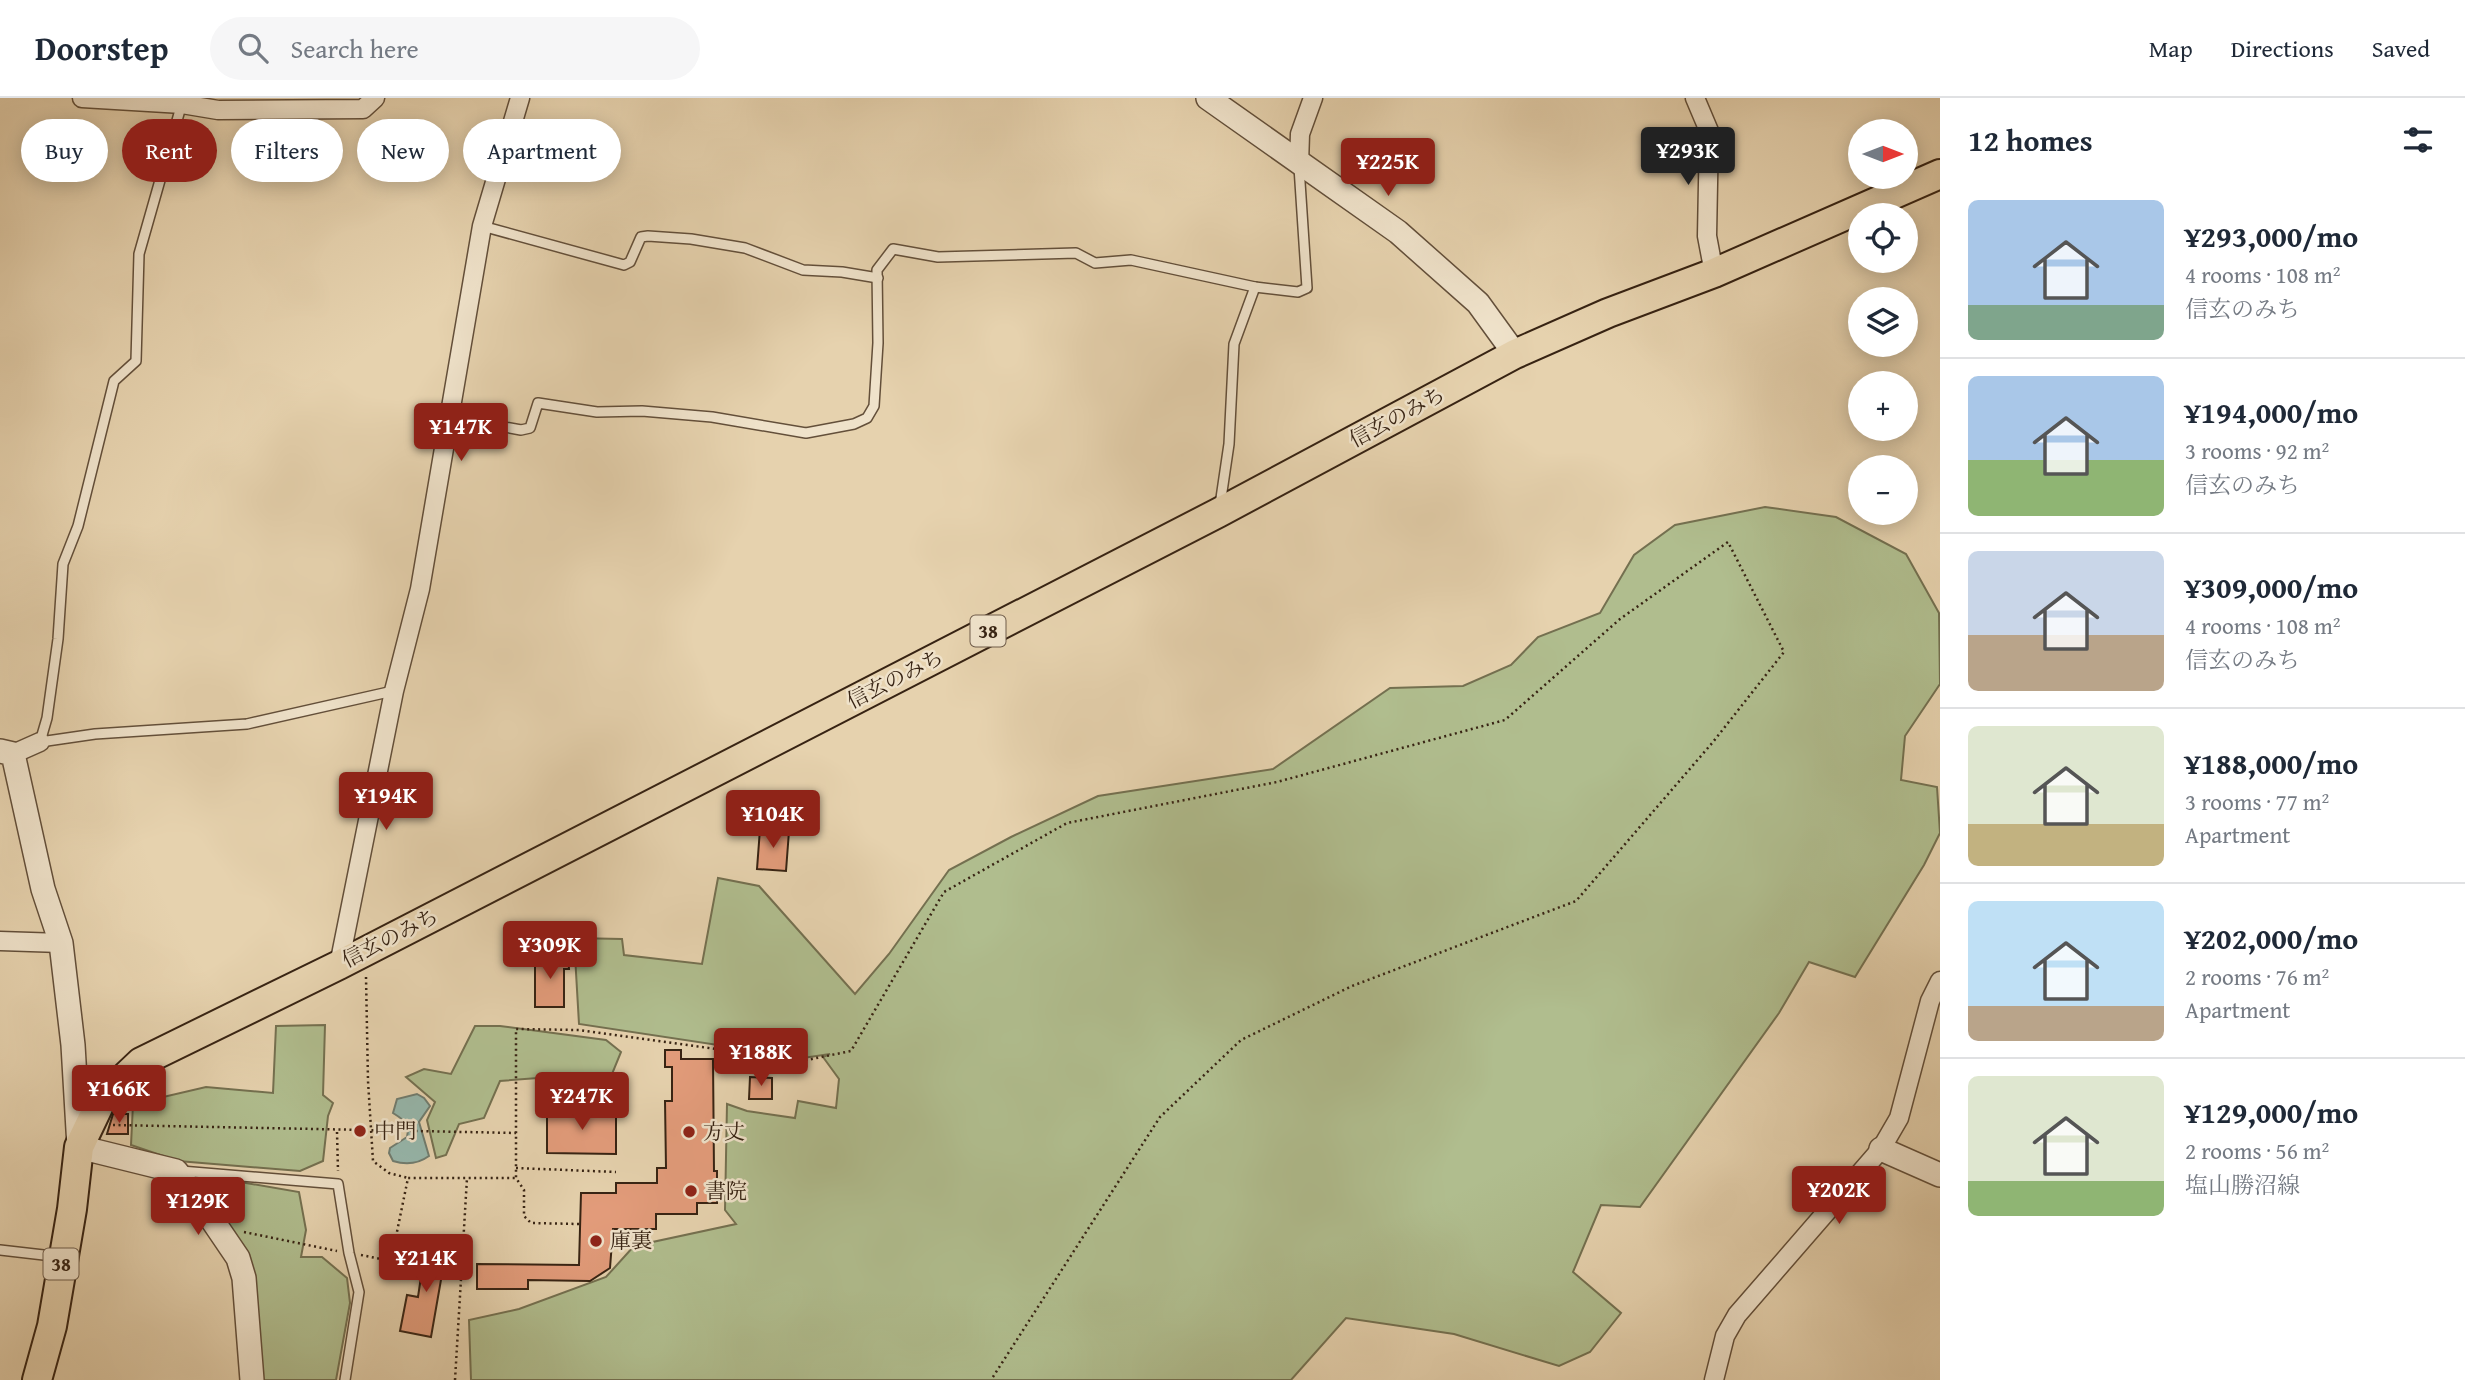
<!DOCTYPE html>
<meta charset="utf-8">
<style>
:root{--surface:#fff;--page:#f6f6f7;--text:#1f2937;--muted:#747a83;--line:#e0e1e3;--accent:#8f2418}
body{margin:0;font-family:"Gentium Book Plus","Noto Serif JP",serif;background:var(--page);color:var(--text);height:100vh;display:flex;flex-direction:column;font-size:26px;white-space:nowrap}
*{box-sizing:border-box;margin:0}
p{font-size:23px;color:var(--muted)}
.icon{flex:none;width:38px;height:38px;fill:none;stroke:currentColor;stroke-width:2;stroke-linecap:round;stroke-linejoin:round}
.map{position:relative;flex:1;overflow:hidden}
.details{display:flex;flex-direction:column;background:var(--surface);width:525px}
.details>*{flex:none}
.hud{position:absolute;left:21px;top:21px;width:665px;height:63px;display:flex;gap:14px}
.needle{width:46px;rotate:90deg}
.tools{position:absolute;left:1848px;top:21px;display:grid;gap:14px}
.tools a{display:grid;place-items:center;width:70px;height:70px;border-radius:50%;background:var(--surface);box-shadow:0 4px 18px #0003;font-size:35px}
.price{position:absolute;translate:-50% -60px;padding:0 16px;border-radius:7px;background:var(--accent);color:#fff;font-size:23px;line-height:46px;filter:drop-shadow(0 2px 4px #0008)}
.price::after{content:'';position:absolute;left:50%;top:42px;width:21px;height:16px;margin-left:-10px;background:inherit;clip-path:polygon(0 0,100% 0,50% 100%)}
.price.active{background:#222;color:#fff}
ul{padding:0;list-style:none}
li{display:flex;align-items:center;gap:21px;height:175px;padding:0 28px}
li+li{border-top:2px solid var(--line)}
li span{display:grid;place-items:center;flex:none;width:196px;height:140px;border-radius:10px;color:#555}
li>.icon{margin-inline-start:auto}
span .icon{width:84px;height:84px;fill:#fffc;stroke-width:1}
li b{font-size:30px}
h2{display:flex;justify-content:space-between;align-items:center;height:84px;padding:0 28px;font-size:30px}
.tag{padding:0 24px;border-radius:32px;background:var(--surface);box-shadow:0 4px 18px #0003;font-size:24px;line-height:63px}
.tag.active{background:var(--accent);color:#fff}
header{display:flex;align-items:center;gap:42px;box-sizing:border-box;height:98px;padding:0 35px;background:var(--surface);border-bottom:2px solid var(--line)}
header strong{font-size:33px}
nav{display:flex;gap:38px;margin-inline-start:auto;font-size:24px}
.search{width:490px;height:63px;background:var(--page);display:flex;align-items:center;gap:18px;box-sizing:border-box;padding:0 24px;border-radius:38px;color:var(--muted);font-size:26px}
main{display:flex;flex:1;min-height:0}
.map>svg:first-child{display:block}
.green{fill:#b0bd8e;stroke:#747050;stroke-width:2}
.water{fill:#96b7ac;stroke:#707c6f;stroke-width:2}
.building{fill:#e39c7b;stroke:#372313;stroke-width:2}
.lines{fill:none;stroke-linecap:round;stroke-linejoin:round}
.service-casing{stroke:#634f3a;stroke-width:12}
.minor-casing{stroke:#634f3a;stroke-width:21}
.tertiary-casing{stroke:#634f3a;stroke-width:26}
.primary-casing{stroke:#372313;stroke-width:32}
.path{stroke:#372313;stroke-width:2.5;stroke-dasharray:2 3.5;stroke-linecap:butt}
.service{stroke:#efe2ca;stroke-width:9}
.minor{stroke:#efe2ca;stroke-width:18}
.tertiary{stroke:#efe2ca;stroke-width:23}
.primary{stroke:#e6d2ae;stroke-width:28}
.poi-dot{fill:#8f2418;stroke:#efe2ca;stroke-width:2.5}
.labels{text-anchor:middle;stroke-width:5;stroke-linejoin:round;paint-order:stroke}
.shield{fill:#efe2ca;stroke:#6e5c4a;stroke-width:2}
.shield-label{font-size:19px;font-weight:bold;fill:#372313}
.street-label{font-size:21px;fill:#372313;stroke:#efe2ca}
.poi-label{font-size:21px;fill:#372313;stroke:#efe2ca;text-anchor:start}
</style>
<header>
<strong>Doorstep</strong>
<div class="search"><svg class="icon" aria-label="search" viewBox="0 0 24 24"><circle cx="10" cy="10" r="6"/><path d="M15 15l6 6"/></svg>Search here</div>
<nav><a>Map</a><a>Directions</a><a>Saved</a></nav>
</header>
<main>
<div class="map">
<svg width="1940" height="1282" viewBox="0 0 1940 1282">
<rect width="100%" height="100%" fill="#e6d2ae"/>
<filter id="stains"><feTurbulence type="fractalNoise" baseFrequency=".00286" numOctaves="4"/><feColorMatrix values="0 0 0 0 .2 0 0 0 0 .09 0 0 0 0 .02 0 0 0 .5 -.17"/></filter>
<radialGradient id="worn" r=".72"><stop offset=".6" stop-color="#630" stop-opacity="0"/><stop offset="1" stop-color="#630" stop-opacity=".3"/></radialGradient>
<g class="green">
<polygon points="1765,409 1836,419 1906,456 1939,515 1940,586 1905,638 1901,682 1937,689 1940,735 1924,767 1855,879 1809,864 1779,915 1640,1109 1601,1107 1573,1174 1621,1215 1590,1254 1559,1268 1454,1236 1346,1220 1291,1282 471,1282 469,1222 519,1211 606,1179 634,1148 736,1126 725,1112 727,1006 747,1013 795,1020 798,1003 836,1010 839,981 823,959 830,956 803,960 579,926 574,840 622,841 624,857 702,866 718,780 759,788 855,896 889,856 949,772 1011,739 1098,698 1273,671 1390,590 1463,588 1511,567 1538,539 1600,515 1634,457 1675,427"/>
<polygon points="325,927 323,997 333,1005 328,1018 323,1063 300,1073 178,1063 131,1047 133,1006 206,989 273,995 276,928"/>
<polygon points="475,928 500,928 606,942 621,954 610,981 583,988 538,980 500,983 484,1020 459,1026 446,1057 436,1060 427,1022 435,1004 406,979 424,971 451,976"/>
<polygon points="176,1073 299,1094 306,1132 301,1159 322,1159 347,1180 350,1205 336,1282 252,1282 244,1180"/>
</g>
<path class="water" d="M 417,996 L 424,1000 L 430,1008 L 419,1024 L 429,1058 C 418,1066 406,1067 393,1063 L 389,1055 L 390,1050 L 407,1039 C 410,1025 404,1022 393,1015 L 397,1001 Z"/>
<g class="building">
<polygon points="760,731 789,733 786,773 757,771"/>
<polygon points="535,859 568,859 569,871 564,871 564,909 535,909"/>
<polygon points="665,952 681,952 681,961 713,961 714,1073 717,1073 717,1105 697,1105 697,1116 656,1116 656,1131 613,1131 610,1170 590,1183 528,1182 528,1191 477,1191 477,1166 579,1167 581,1095 616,1095 616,1085 657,1085 657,1070 666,1070 665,1003 672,1003 672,969 665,969"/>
<polygon points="750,979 772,980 772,1001 749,1001"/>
<polygon points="547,1012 616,1012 616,1056 547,1055"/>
<polygon points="113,1016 128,1016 128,1036 107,1036"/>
<polygon points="426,1149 446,1152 444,1163 450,1165 448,1177 442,1176 431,1239 400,1233 407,1197 418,1199 422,1172 416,1171 419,1158 425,1159"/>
</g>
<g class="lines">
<g class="service-casing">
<g id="service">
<polyline points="182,5 139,156 136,263 114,283 78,428 63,466 58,541 47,620 40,644 95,636 247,626 393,593"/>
<polyline points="482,128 624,167 630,164 641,139 648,138 691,141 745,150 803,172 842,174 878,180"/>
<polyline points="450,319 521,332 530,330 538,305 597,314 642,313 712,319 806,335 854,326 867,320 874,308 878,245 877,172 893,151 938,159 1076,155 1095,165 1131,162 1255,189 1298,194 1307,190 1299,69"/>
<polyline points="1220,407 1229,346 1234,246 1255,189"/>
<polyline points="181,1073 338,1086 349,1155 359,1194 345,1282"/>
<polyline points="0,1152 61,1159"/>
</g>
</g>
<g class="minor-casing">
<g id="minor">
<polyline points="82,0 182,6 218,12 363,11 375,0"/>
<polyline points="1695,0 1709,33 1707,138 1714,175"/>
<polyline points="1299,66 1300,36 1313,0"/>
<polyline points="13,656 40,644"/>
<polyline points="0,843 61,845"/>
<polyline points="339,867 394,593 420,491 482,128 520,0"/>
<polyline points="1714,1282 1725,1238 1737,1217 1881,1051 1899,1020 1930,903 1940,883"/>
</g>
</g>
<g class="tertiary-casing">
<g id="tertiary">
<polyline points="1208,0 1398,134 1478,205 1515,256"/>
<polyline points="0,653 13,656 43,791 61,845 73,947 79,1049 176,1073 200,1104 238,1160 244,1180 252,1282"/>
<polyline points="1881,1051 1940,1077"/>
</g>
</g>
<g class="primary-casing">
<polyline id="primary" points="37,1282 52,1228 72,1111 79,1049 102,1001 141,964 339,867 1218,415 1515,256 1608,215 1714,175 1940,76"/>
</g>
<g class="path">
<polyline points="366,879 368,983 373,1063 389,1075 408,1080"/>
<polyline points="113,1027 516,1035"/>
<polyline points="337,1034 338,1073"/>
<polyline points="516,1070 616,1074"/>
<polyline points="579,1126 531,1125 524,1118 524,1092 516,1080 516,931 579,932 802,963 851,953 944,794 1067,725 1277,684 1505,622 1620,521 1728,444 1784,554 1713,644 1576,803 1352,888 1241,942 1160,1019 991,1282"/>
<polyline points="244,1134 337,1153"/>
<polyline points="361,1157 391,1163 408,1080 516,1080"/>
<polyline points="455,1282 467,1080"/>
</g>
<use href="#service" class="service"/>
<use href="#minor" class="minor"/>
<use href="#tertiary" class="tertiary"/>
<use href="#primary" class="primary"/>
</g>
<g class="poi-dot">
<circle cx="360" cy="1033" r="7"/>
<circle cx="689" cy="1034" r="7"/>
<circle cx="691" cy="1093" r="7"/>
<circle cx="596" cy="1143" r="7"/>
</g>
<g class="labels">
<g class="shield">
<rect x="970.5" y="517.5" width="35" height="31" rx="5"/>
<rect x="43.5" y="1150.5" width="35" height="31" rx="5"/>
</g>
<g class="shield-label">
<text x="988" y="540">38</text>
<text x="61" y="1173">38</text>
</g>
<g class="street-label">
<text transform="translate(1397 319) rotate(-28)" y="7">信玄のみち</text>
<text transform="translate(895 581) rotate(-27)" y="7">信玄のみち</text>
<text transform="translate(390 840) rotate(-27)" y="7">信玄のみち</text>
</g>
<g class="poi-label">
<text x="374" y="1040">中門</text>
<text x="703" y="1041">方丈</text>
<text x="705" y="1100">書院</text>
<text x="610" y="1150">庫裏</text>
</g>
</g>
<rect width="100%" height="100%" filter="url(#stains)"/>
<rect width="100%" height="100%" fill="url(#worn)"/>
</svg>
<div class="tools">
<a><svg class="needle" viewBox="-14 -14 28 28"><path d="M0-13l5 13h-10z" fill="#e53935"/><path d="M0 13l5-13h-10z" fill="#747a83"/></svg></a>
<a><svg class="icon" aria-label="locate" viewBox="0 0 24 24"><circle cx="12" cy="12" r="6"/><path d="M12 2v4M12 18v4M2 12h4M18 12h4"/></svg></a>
<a><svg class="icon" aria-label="layers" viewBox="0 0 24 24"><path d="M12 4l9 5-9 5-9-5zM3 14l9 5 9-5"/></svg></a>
<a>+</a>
<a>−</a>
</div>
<b class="price active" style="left:1688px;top:89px">¥293K</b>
<b class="price" style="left:1388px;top:100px">¥225K</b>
<b class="price" style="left:461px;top:365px">¥147K</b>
<b class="price" style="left:386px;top:734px">¥194K</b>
<b class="price" style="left:773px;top:752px">¥104K</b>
<b class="price" style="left:550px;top:883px">¥309K</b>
<b class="price" style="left:761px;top:990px">¥188K</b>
<b class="price" style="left:119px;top:1027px">¥166K</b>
<b class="price" style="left:582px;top:1034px">¥247K</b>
<b class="price" style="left:1839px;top:1128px">¥202K</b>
<b class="price" style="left:198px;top:1139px">¥129K</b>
<b class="price" style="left:426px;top:1196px">¥214K</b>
<div class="hud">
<a class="tag">Buy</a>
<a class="tag active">Rent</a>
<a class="tag">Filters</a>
<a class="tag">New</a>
<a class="tag">Apartment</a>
</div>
</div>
<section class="details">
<h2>12 homes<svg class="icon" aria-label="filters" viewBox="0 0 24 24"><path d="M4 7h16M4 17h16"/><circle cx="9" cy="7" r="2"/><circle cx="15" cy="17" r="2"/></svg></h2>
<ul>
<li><span style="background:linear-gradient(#a9c7e8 75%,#7fa58c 0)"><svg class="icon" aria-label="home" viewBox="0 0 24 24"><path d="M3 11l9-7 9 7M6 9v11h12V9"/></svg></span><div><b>¥293,000/mo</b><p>4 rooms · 108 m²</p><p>信玄のみち</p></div></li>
<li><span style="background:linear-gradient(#a9c7e8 60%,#8fb573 0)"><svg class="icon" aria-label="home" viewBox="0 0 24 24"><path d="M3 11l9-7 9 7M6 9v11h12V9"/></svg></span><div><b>¥194,000/mo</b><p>3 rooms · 92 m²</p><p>信玄のみち</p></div></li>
<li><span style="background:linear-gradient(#c9d6e8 60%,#b9a48a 0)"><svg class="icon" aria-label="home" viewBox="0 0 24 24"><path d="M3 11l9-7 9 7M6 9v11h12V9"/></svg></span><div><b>¥309,000/mo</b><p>4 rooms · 108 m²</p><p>信玄のみち</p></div></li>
<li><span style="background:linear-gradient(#dfe7d0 70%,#c2b280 0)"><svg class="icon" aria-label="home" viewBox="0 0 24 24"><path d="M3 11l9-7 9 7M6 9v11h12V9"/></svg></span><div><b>¥188,000/mo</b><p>3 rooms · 77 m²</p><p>Apartment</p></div></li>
<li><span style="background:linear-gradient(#bfe0f5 75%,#b9a48a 0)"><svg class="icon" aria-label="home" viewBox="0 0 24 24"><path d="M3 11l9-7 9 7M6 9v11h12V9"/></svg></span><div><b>¥202,000/mo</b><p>2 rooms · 76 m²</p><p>Apartment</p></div></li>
<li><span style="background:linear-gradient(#dfe7d0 75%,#8fb573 0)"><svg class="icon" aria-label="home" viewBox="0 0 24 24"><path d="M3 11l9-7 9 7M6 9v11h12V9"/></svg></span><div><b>¥129,000/mo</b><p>2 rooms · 56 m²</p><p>塩山勝沼線</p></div></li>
</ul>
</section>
</main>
